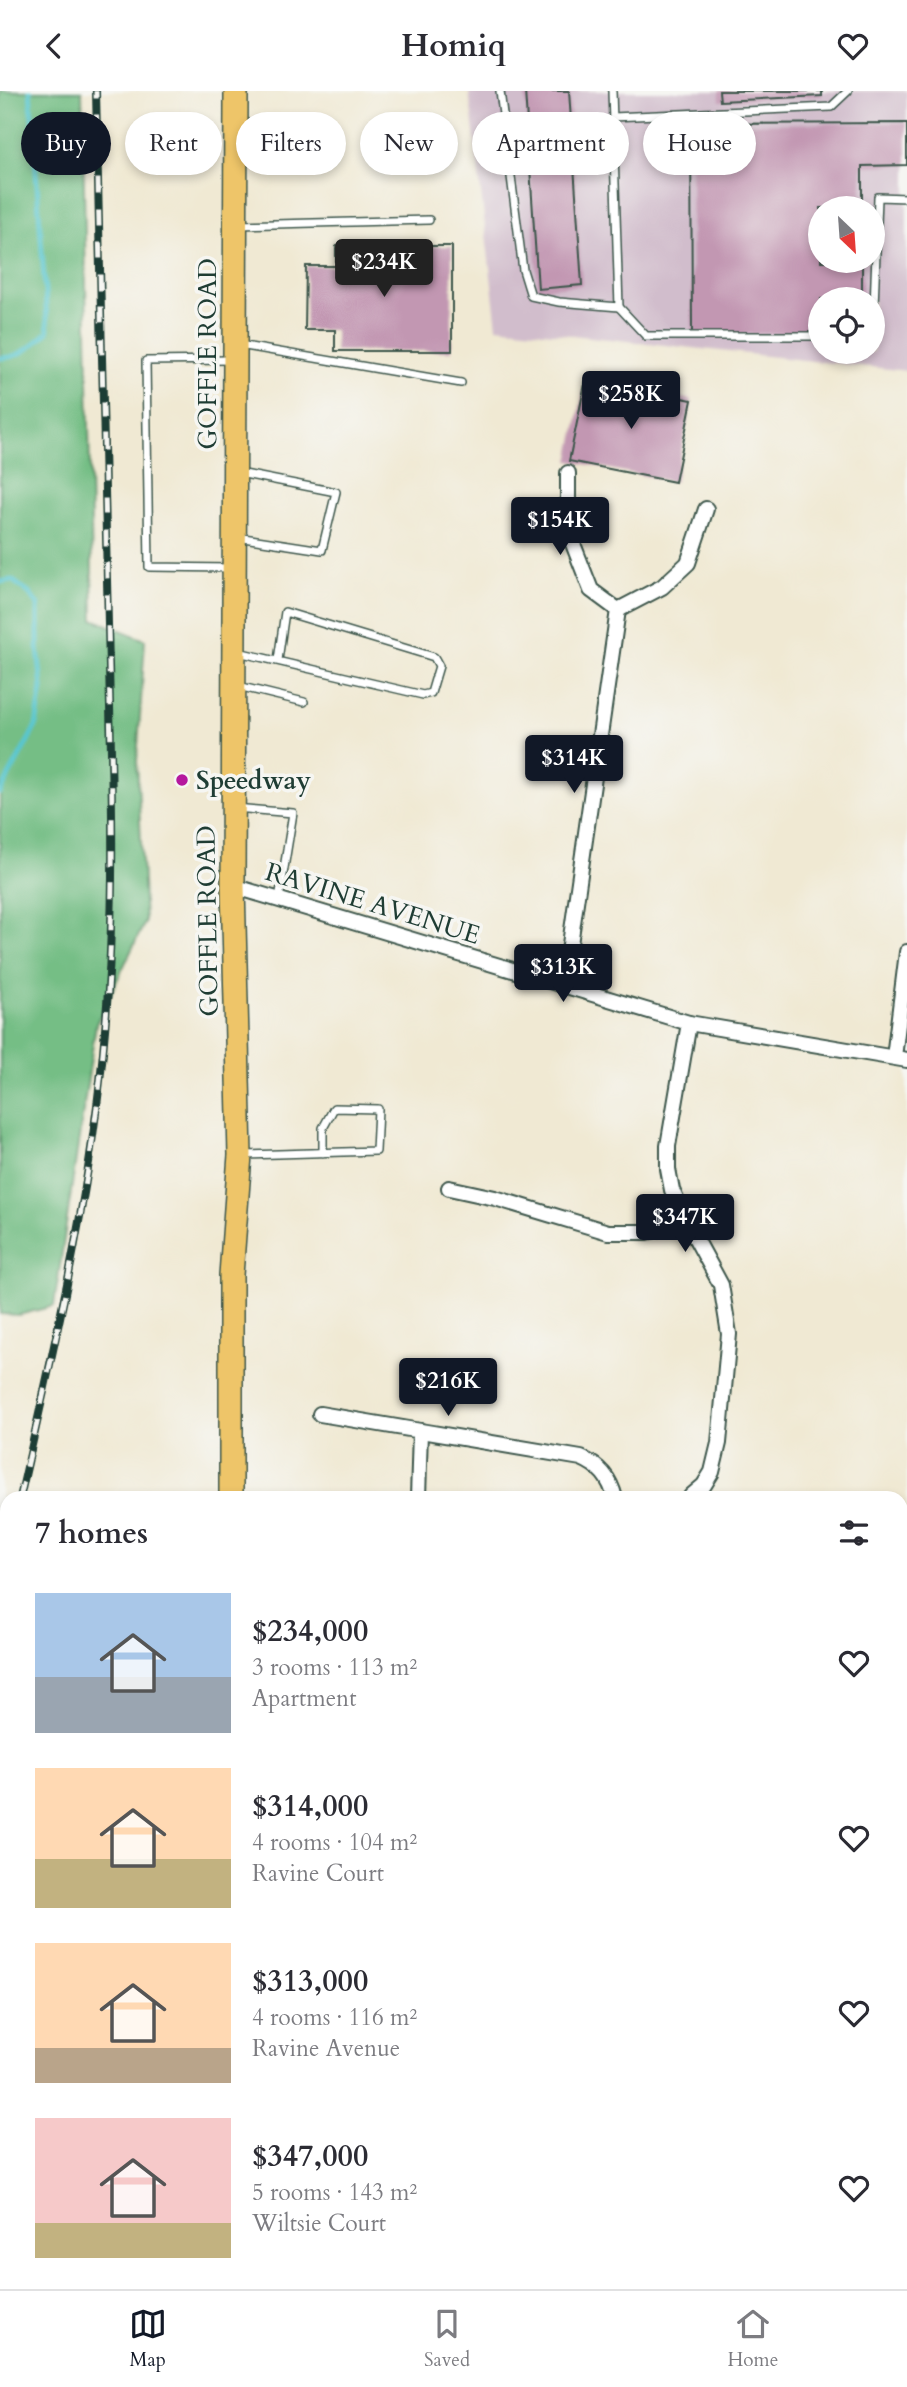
<!DOCTYPE html>
<meta charset="utf-8">
<style>
:root{--surface:#fff;--page:#f7f7f7;--text:#2b2b33;--muted:#7c7c81;--line:#e1e1e2;--accent:#111827}
body{margin:0;font-family:Cardo,serif;background:var(--page);color:var(--text);height:100vh;display:flex;flex-direction:column;font-size:26px;white-space:nowrap}
*{box-sizing:border-box;margin:0}
p{font-size:23px;color:var(--muted)}
.icon{flex:none;width:38px;height:38px;fill:none;stroke:currentColor;stroke-width:2;stroke-linecap:round;stroke-linejoin:round}
.map{position:relative;flex:1;overflow:hidden}
.drawer{position:absolute;left:0px;top:1400px;width:908px;height:798px;display:flex;flex-direction:column;background:var(--surface);border-radius:21px 21px 0 0;box-shadow:0 4px 10px #0003}
.drawer>*{flex:none}
.banner{position:absolute;left:21px;top:21px;width:866px;height:63px;display:flex;gap:14px}
.needle{width:46px;rotate:155deg}
.fabs{position:absolute;left:808px;top:105px;display:grid;gap:14px}
.fabs a{display:grid;place-items:center;width:77px;height:77px;border-radius:50%;background:var(--surface);box-shadow:0 4px 10px #0003;font-size:35px}
.price{position:absolute;translate:-50% -60px;padding:0 16px;border-radius:7px;background:var(--accent);color:#fff;font-size:23px;line-height:46px;filter:drop-shadow(0 2px 4px #0008)}
.price::after{content:'';position:absolute;left:50%;top:42px;width:21px;height:16px;margin-left:-10px;background:inherit;clip-path:polygon(0 0,100% 0,50% 100%)}
.price.current{background:#222;color:#fff}
ul{padding:0;list-style:none}
li{display:flex;align-items:center;gap:21px;height:175px;padding:0 35px}
li span{display:grid;place-items:center;flex:none;width:196px;height:140px;border-radius:0px;color:#555}
li>.icon{margin-inline-start:auto}
span .icon{width:84px;height:84px;fill:#fffc;stroke-width:1}
li b{font-size:30px}
h2{display:flex;justify-content:space-between;align-items:center;height:84px;padding:0 35px;font-size:30px}
.tag{padding:0 24px;border-radius:32px;background:var(--surface);box-shadow:0 4px 10px #0003;font-size:24px;line-height:63px}
.tag.current{background:var(--accent);color:#fff}
header{display:flex;justify-content:space-between;align-items:center;height:91px;padding:0 35px;background:var(--surface);font-size:32px;font-weight:800}
.tab-bar{display:flex;justify-content:space-around;align-items:center;height:98px;border-top:2px solid var(--line);background:var(--surface);font-size:19px;color:var(--muted)}
.tab-bar a{display:grid;justify-items:center;gap:4px}
.tab-bar .current{color:var(--accent)}
.map>svg:first-child{display:block}
.industrial{fill:#d1bdcc;fill-rule:evenodd}
.forest{fill:#74be85;stroke:#4a7e5c;stroke-width:2}
.lines{fill:none;stroke-linecap:round;stroke-linejoin:round}
.stream{stroke:#59c6ce;stroke-width:5}
.building{fill:#c297b2}
.lane-casing{stroke:#3e574c;stroke-width:10}
.street-casing{stroke:#3e574c;stroke-width:18}
.primary-casing{stroke:#3e574c;stroke-width:26}
.lane{stroke:#fff;stroke-width:7}
.street{stroke:#fff;stroke-width:14}
.primary{stroke:#eec569;stroke-width:23}
.rail-casing{stroke:#1f3d34;stroke-width:8}
.rail{stroke:#f6f6f2;stroke-width:5;stroke-dasharray:16;stroke-linecap:butt}
.poi-dot{fill:#b5179e;stroke:#f6f6f2;stroke-width:2.5}
.labels{text-anchor:middle;stroke-width:7;stroke-linejoin:round;paint-order:stroke}
.street-label{font-size:26px;fill:#1f3d34;stroke:#f6f6f2}
.poi-label{font-size:26px;font-weight:bold;fill:#1f3d34;stroke:#f6f6f2;text-anchor:start}
</style>
<header><svg class="icon" aria-label="back" viewBox="0 0 24 24"><path d="M15 5l-7 7 7 7"/></svg>Homiq<svg class="icon" aria-label="heart" viewBox="0 0 24 24"><path d="M12 20l-8-8c-3-5 5-10 8-4 3-6 11-1 8 4z"/></svg></header>
<div class="map">
<svg width="907" height="2198" viewBox="0 0 907 2198">
<rect width="100%" height="100%" fill="#f6f6f2"/>
<filter id="ink" filterUnits="userSpaceOnUse"><feTurbulence type="fractalNoise" baseFrequency=".0143" numOctaves="2"/><feDisplacementMap in="SourceGraphic" scale="14" xChannelSelector="R" yChannelSelector="G"/><feConvolveMatrix kernelMatrix="1 2 1 2 8 2 1 2 1" color-interpolation-filters="sRGB"/></filter>
<filter id="wash" filterUnits="userSpaceOnUse"><feTurbulence type="fractalNoise" baseFrequency=".00686" numOctaves="4" result="noise"/><feDisplacementMap in="SourceGraphic" scale="28" xChannelSelector="R" yChannelSelector="G"/><feGaussianBlur stdDeviation="1.57" result="paint"/><feColorMatrix in="noise" values="0 0 0 0 0 0 0 0 0 0 0 0 0 0 0 0 0 1.4 0 .05"/><feComposite in="paint" operator="in"/></filter>
<g filter="url(#wash)">
<rect width="100%" height="100%" fill="#f0e9d3"/>
<path class="industrial" d="M 469,0 L 907,0 L 907,280 L 497,236 ZM 821,117 L 873,117 L 873,170 L 821,170 ZM 821,208 L 873,208 L 873,261 L 821,261 Z"/>
<polygon class="forest" points="0,0 82,0 93,528 145,549 137,670 145,831 96,933 54,1215 19,1224 0,1223"/>
<g class="lines">
<g class="stream">
<path d="M 0,267 C 21,267 33,254 48,241 L 30,0"/>
<polyline points="0,491 12,489 29,502 38,514 38,557 42,597 36,635 0,702"/>
</g>
</g>
<g id="blocks">
<g class="building">
<polygon points="525,0 569,0 582,194 538,198"/>
<polygon points="719,0 822,0 822,5 720,10"/>
<polygon points="907,32 907,74 862,75 862,117 821,117 821,170 862,170 862,208 821,208 821,242 692,243 691,33"/>
<polygon points="336,155 452,155 452,260 335,260 335,239 305,239 306,175 336,175"/>
<polygon points="586,288 692,309 675,391 569,370"/>
</g>
</g>
</g>
<g filter="url(#ink)">
<use href="#blocks" fill-opacity="0" stroke="#3e574c" stroke-width="2"/>
<g class="lines">
<g class="lane-casing">
<g id="lane">
<polyline points="500,0 523,179 531,205 559,211 619,216 612,0"/>
<polyline points="613,26 831,16 848,0"/>
<polyline points="240,134 429,129"/>
<polyline points="619,216 646,245 821,245"/>
<polyline points="873,245 878,106 907,107"/>
<polyline points="239,254 461,292"/>
<polyline points="237,446 322,459 336,401 239,382"/>
<polyline points="231,477 149,476 146,270 231,269"/>
<polyline points="238,561 423,604 431,602 439,575 434,566 285,521 278,569"/>
<polyline points="238,595 304,611"/>
<polyline points="235,717 293,722 279,808"/>
<polyline points="244,1064 376,1060 378,1018 334,1017 323,1037 323,1062"/>
</g>
</g>
<g class="street-casing">
<g id="street">
<polyline points="568,382 568,440 591,499 618,519"/>
<polyline points="618,519 662,496 688,472 706,418"/>
<polyline points="233,795 689,932 907,969"/>
<polyline points="564,895 618,519"/>
<polyline points="689,932 668,1055 668,1078 672,1099 683,1124 721,1194 729,1243 719,1352 712,1381 704,1394 691,1405"/>
<polyline points="894,966 907,861"/>
<polyline points="449,1097 495,1107 608,1141 647,1141 659,1138 683,1124"/>
<path d="M 320,1323 L 581,1367 C 600,1375 610,1387 615,1407"/>
<polyline points="418,1407 420,1340"/>
<polyline points="901,1904 907,1903"/>
<polyline points="416,2198 416,2191"/>
<polyline points="603,2198 603,2191"/>
<polyline points="790,2198 790,2191"/>
</g>
</g>
<g class="primary-casing">
<g id="primary">
<polyline points="231,1407 231,1184 240,1064 233,795 236,0"/>
<polyline points="230,2191 230,2198"/>
</g>
</g>
<use href="#lane" class="lane"/>
<use href="#street" class="street"/>
<use href="#primary" class="primary"/>
<g class="rail-casing">
<g id="rail">
<path d="M 20,1407 C 55,1252 92,1098 105,939 C 117,804 111,668 108,533 C 104,356 100,178 96,0"/>
<polyline points="0,1497 7,1466"/>
</g>
</g>
<use href="#rail" class="rail"/>
</g>
</g>
<circle class="poi-dot" cx="182" cy="689" r="7"/>
<g class="labels">
<g class="street-label">
<text transform="translate(207 263) rotate(-90)" y="9">GOFFLE ROAD</text>
<text transform="translate(373 812) rotate(17)" y="9">RAVINE AVENUE</text>
<text transform="translate(207 830) rotate(-91)" y="9">GOFFLE ROAD</text>
</g>
<g class="poi-label">
<text x="196" y="698">Speedway</text>
</g>
</g>
</svg>
<div class="fabs">
<a><svg class="needle" viewBox="-14 -14 28 28"><path d="M0-13l5 13h-10z" fill="#e53935"/><path d="M0 13l5-13h-10z" fill="#7c7c81"/></svg></a>
<a><svg class="icon" aria-label="locate" viewBox="0 0 24 24"><circle cx="12" cy="12" r="6"/><path d="M12 2v4M12 18v4M2 12h4M18 12h4"/></svg></a>
</div>
<b class="price current" style="left:384px;top:208px">$234K</b>
<b class="price" style="left:631px;top:340px">$258K</b>
<b class="price" style="left:560px;top:466px">$154K</b>
<b class="price" style="left:574px;top:704px">$314K</b>
<b class="price" style="left:563px;top:913px">$313K</b>
<b class="price" style="left:685px;top:1163px">$347K</b>
<b class="price" style="left:448px;top:1327px">$216K</b>
<div class="banner">
<a class="tag current">Buy</a>
<a class="tag">Rent</a>
<a class="tag">Filters</a>
<a class="tag">New</a>
<a class="tag">Apartment</a>
<a class="tag">House</a>
</div>
<section class="drawer">
<h2>7 homes<svg class="icon" aria-label="filters" viewBox="0 0 24 24"><path d="M4 7h16M4 17h16"/><circle cx="9" cy="7" r="2"/><circle cx="15" cy="17" r="2"/></svg></h2>
<ul>
<li><span style="background:linear-gradient(#a9c7e8 60%,#9aa5b1 0)"><svg class="icon" aria-label="home" viewBox="0 0 24 24"><path d="M3 11l9-7 9 7M6 9v11h12V9"/></svg></span><div><b>$234,000</b><p>3 rooms · 113 m²</p><p>Apartment</p></div><svg class="icon" aria-label="heart" viewBox="0 0 24 24"><path d="M12 20l-8-8c-3-5 5-10 8-4 3-6 11-1 8 4z"/></svg></li>
<li><span style="background:linear-gradient(#ffd9b3 65%,#c2b280 0)"><svg class="icon" aria-label="home" viewBox="0 0 24 24"><path d="M3 11l9-7 9 7M6 9v11h12V9"/></svg></span><div><b>$314,000</b><p>4 rooms · 104 m²</p><p>Ravine Court</p></div><svg class="icon" aria-label="heart" viewBox="0 0 24 24"><path d="M12 20l-8-8c-3-5 5-10 8-4 3-6 11-1 8 4z"/></svg></li>
<li><span style="background:linear-gradient(#ffd9b3 75%,#b9a48a 0)"><svg class="icon" aria-label="home" viewBox="0 0 24 24"><path d="M3 11l9-7 9 7M6 9v11h12V9"/></svg></span><div><b>$313,000</b><p>4 rooms · 116 m²</p><p>Ravine Avenue</p></div><svg class="icon" aria-label="heart" viewBox="0 0 24 24"><path d="M12 20l-8-8c-3-5 5-10 8-4 3-6 11-1 8 4z"/></svg></li>
<li><span style="background:linear-gradient(#f6c9c9 75%,#c2b280 0)"><svg class="icon" aria-label="home" viewBox="0 0 24 24"><path d="M3 11l9-7 9 7M6 9v11h12V9"/></svg></span><div><b>$347,000</b><p>5 rooms · 143 m²</p><p>Wiltsie Court</p></div><svg class="icon" aria-label="heart" viewBox="0 0 24 24"><path d="M12 20l-8-8c-3-5 5-10 8-4 3-6 11-1 8 4z"/></svg></li>
</ul>
</section>
</div>
<nav class="tab-bar">
<a class="current"><svg class="icon" aria-label="map" viewBox="0 0 24 24"><path d="M3 6l6-2 6 2 6-2v14l-6 2-6-2-6 2zM9 4v14M15 6v14"/></svg>Map</a>
<a><svg class="icon" aria-label="saved" viewBox="0 0 24 24"><path d="M7 4h10v16l-5-4-5 4z"/></svg>Saved</a>
<a><svg class="icon" aria-label="home" viewBox="0 0 24 24"><path d="M3 11l9-7 9 7M6 9v11h12V9"/></svg>Home</a>
</nav>
